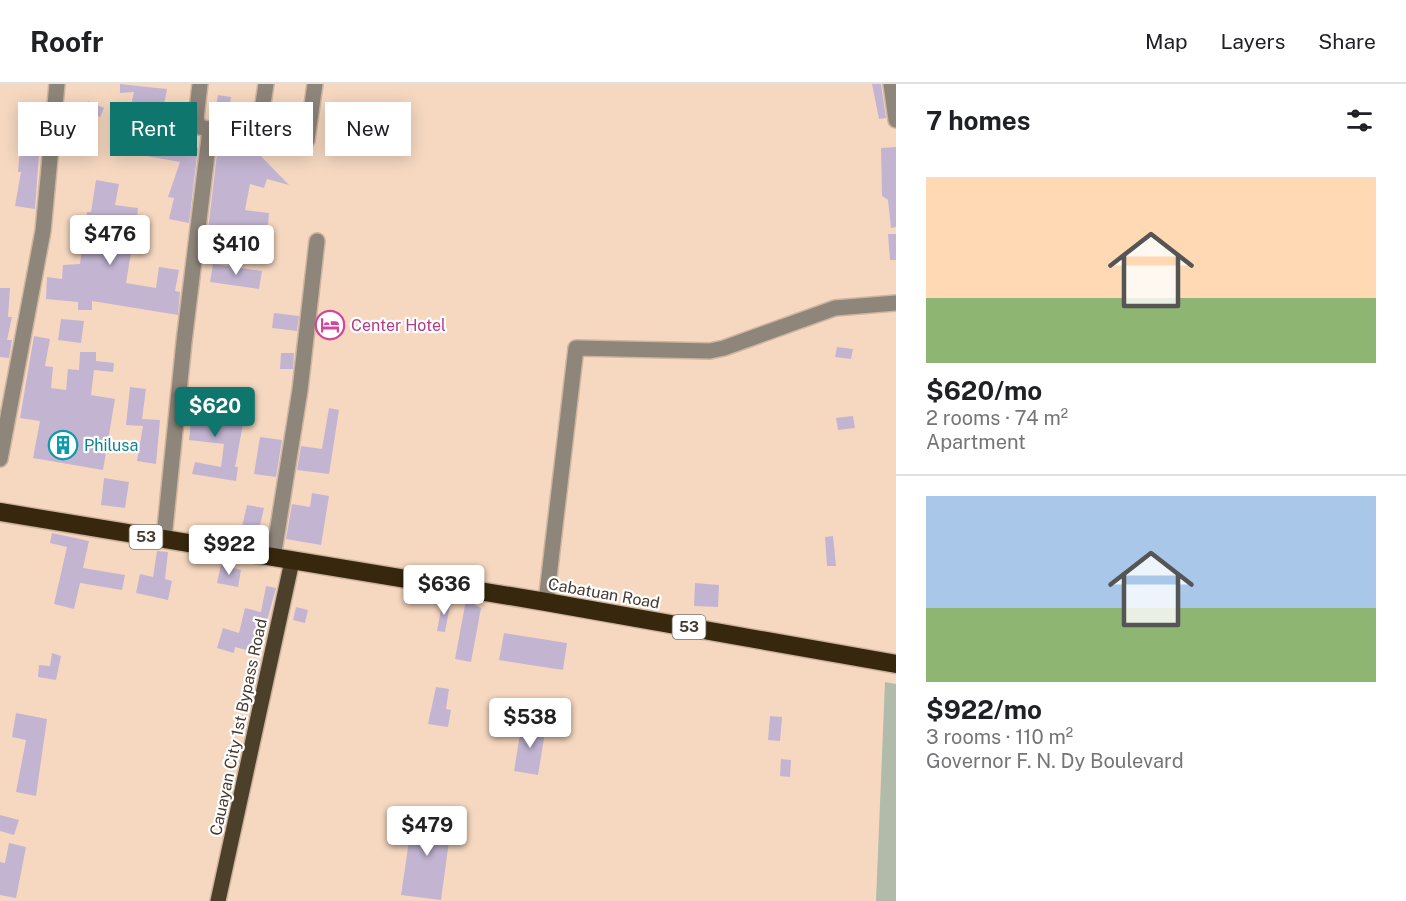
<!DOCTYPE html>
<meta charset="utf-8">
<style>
:root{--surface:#fff;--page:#f2f2f2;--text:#202124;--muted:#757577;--line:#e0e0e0;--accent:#0f766e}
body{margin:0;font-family:"Public Sans",sans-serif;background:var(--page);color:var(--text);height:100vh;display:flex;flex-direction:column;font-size:22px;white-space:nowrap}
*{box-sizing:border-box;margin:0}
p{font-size:20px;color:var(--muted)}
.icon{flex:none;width:33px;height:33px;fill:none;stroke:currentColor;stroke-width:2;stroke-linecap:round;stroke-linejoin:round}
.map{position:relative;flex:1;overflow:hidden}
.drawer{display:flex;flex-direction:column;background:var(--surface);width:510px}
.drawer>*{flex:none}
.top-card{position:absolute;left:18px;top:18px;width:570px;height:54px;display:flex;gap:12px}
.price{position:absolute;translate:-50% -51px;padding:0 14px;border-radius:6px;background:#fff;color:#222;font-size:20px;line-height:39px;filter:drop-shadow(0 2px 3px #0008)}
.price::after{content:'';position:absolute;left:50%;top:36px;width:18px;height:14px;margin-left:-9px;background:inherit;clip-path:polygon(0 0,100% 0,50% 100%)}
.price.on{background:var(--accent);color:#fff}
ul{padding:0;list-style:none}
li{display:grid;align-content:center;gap:12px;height:318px;padding:0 30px}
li+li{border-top:2px solid var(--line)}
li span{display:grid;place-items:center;height:186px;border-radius:0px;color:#555}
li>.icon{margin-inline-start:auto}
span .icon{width:108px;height:108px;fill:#fffc;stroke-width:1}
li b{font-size:26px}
h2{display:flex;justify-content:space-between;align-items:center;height:72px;padding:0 30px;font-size:26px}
.pill{padding:0 21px;border-radius:0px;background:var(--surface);box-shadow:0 3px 15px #0003;font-size:21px;line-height:54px}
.pill.on{background:var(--accent);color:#fff}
header{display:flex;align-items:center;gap:36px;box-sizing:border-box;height:84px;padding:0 30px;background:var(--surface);border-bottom:2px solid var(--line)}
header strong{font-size:28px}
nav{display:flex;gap:33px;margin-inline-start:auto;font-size:21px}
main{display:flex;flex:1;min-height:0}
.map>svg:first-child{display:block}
.green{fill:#b0bba9}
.building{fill:#c3b5d2}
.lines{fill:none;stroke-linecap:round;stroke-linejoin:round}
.minor-casing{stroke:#cfb5a0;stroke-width:18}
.major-casing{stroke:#cfb5a0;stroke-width:18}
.highway-casing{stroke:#cfb5a0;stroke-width:21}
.minor{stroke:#8e867a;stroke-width:15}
.major{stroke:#4d402a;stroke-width:15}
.highway{stroke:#37280d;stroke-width:18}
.labels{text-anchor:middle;stroke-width:4.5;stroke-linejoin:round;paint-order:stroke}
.shield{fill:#fff;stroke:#7d746e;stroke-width:1.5}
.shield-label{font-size:15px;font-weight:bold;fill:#453930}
.hotel-label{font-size:16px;fill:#b23c85;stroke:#fff;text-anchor:start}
.culture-label{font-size:16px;fill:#0d838f;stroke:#fff;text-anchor:start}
.street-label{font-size:16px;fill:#453930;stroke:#fff}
</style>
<header>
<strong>Roofr</strong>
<nav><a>Map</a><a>Layers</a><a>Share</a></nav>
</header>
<main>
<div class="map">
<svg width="896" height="817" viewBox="0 0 896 817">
<rect width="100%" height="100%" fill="#f6d8c0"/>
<polygon class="green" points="885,598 896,600 896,817 876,817"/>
<g class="building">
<polygon points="120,0 167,5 163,25 149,22 148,26 131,22 134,8 120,9"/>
<polygon points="872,0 881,0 886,34 879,35"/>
<polygon points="218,11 231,13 228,31 215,30"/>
<polygon points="88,17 104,24 100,33 84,26"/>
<polygon points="147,40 164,43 162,54 198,64 189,139 169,135 174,114 168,113 180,78 141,71"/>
<polygon points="30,56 40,57 35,125 15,122 21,88 18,88 20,64 30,64"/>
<polygon points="218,61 275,68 274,71 256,67 289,101 267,95 264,104 250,100 245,126 269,129 266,166 252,165 252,155 208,146"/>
<polygon points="896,63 896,143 891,144 888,116 882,112 881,64"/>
<polygon points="96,96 119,100 115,121 138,124 137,134 114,132 109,165 131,169 126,199 156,204 159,183 179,186 175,207 180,208 178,231 92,217 92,226 78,226 78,218 46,215 47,193 62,195 63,181 80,180 87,128 91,128"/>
<polygon points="888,150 896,150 896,176 890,176"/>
<polygon points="213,180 262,187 259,205 210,198"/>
<polygon points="0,204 10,204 8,233 12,233 7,256 12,256 9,274 0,273"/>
<polygon points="274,229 299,232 297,247 272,244"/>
<polygon points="61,235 84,237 81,259 58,256"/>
<polygon points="34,252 50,255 45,282 53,283 51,304 66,306 68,285 79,286 80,268 96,268 96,277 114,279 113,288 94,286 91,311 115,315 103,386 33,374 40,337 20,334"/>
<polygon points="837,263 853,265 851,275 835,273"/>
<polygon points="281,269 294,269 293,285 280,285"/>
<polygon points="130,303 146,305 142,335 160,336 156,380 137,377 143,342 126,341"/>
<polygon points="190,311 209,315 207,328 244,335 235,383 238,383 236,397 192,390 195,378 221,383 224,360 189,356 191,337 186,336"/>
<polygon points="329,324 339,326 329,390 297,386 301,362 322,365"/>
<polygon points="853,332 855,344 838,346 836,334"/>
<polygon points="260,353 282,356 276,393 254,390"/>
<polygon points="104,394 129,398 125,424 101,421"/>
<polygon points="312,409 329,412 321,461 286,455 292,420 310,423"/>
<polygon points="247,421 264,424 258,450 241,447"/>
<polygon points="52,449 89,457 83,484 125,491 122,506 80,499 74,525 54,520 67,463 50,459"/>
<polygon points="833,452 836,482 827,482 825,453"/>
<polygon points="157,467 168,468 165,495 172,497 168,516 136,509 140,490 153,493"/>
<polygon points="221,481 241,486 238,503 217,499"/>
<polygon points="695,499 719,501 718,523 694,522"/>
<polygon points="266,502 276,504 258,569 235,563 234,569 217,564 223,544 239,549 245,524 261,528"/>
<polygon points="443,515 451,516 445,548 437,547"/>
<polygon points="466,516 481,524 471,578 455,575"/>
<polygon points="296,523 308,526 305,539 293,536"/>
<polygon points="504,549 567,559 563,586 499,576"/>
<polygon points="52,569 61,572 56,596 38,593 39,581 50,582"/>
<polygon points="436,603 449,605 446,625 451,626 448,643 428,640"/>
<polygon points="16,629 47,635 36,712 16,708 26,656 12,653"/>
<polygon points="770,632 782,633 780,657 768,656"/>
<polygon points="522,638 546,642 538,691 514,687"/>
<polygon points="781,675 791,676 790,693 780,692"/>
<polygon points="413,730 452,735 441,816 401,811"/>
<polygon points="0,731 19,736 14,751 0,747"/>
<polygon points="9,759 26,763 16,814 0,811 0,778 5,779"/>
</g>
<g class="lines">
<g class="minor-casing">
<g id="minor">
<polyline points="200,0 196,34 199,43 296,62 304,61 307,56 315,0"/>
<polyline points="891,0 896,36"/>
<polyline points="258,53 266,0"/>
<polyline points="0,375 43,147 57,0"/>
<polyline points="164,454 184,258 210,46"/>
<polyline points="273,474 300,306 317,157"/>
<polyline points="546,518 576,264 710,267 724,264 835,224 896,219"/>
</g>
</g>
<g class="major-casing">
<polyline id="major" points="218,817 292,477"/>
</g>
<g class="highway-casing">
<polyline id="highway" points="0,428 546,518 896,580"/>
</g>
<use href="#minor" class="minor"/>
<use href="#major" class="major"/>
<use href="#highway" class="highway"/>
</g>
<defs>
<g id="hotel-ring" transform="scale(1.5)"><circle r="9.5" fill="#fff" stroke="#d1479c" stroke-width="1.5"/><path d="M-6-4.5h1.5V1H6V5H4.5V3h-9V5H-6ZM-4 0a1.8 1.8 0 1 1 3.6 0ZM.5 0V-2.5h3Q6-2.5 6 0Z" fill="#d1479c"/></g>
<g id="building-ring" transform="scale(1.5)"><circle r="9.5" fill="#fff" stroke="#0f9aa8" stroke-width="1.5"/><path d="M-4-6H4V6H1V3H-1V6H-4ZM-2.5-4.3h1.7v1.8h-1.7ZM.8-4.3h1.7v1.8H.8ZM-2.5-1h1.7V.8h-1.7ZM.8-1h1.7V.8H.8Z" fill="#0f9aa8"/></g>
</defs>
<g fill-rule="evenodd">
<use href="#hotel-ring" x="330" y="241"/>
<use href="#building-ring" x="63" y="361"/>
</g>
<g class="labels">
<g class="shield">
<rect x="129.5" y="441" width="33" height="24" rx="4.5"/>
<rect x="672.5" y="531" width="33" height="24" rx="4.5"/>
</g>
<g class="shield-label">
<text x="146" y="458">53</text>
<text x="689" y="548">53</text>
</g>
<g class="hotel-label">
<text x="351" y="247">Center Hotel</text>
</g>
<g class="culture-label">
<text x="84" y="367">Philusa</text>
</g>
<g class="street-label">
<text transform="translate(604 509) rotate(10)" y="6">Cabatuan Road</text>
<text transform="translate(238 643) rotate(-78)" y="6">Cauayan City 1st Bypass Road</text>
</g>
</g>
</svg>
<b class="price" style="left:110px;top:182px">$476</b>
<b class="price" style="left:236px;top:192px">$410</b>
<b class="price on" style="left:215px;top:354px">$620</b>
<b class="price" style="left:229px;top:492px">$922</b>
<b class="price" style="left:444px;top:532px">$636</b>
<b class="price" style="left:530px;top:665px">$538</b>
<b class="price" style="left:427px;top:773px">$479</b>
<div class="top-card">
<a class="pill">Buy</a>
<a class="pill on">Rent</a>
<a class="pill">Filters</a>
<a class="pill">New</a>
</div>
</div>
<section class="drawer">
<h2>7 homes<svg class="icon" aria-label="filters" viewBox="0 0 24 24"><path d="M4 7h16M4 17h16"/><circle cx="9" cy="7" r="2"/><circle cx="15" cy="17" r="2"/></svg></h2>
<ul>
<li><span style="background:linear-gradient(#ffd9b3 65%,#8fb573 0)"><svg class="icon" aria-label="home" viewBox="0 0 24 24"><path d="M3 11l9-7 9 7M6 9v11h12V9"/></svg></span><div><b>$620/mo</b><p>2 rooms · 74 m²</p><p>Apartment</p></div></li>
<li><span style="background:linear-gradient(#a9c7e8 60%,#8fb573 0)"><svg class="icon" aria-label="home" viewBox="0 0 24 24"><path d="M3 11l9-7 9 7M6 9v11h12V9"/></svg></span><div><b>$922/mo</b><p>3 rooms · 110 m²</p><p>Governor F. N. Dy Boulevard</p></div></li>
</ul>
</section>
</main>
